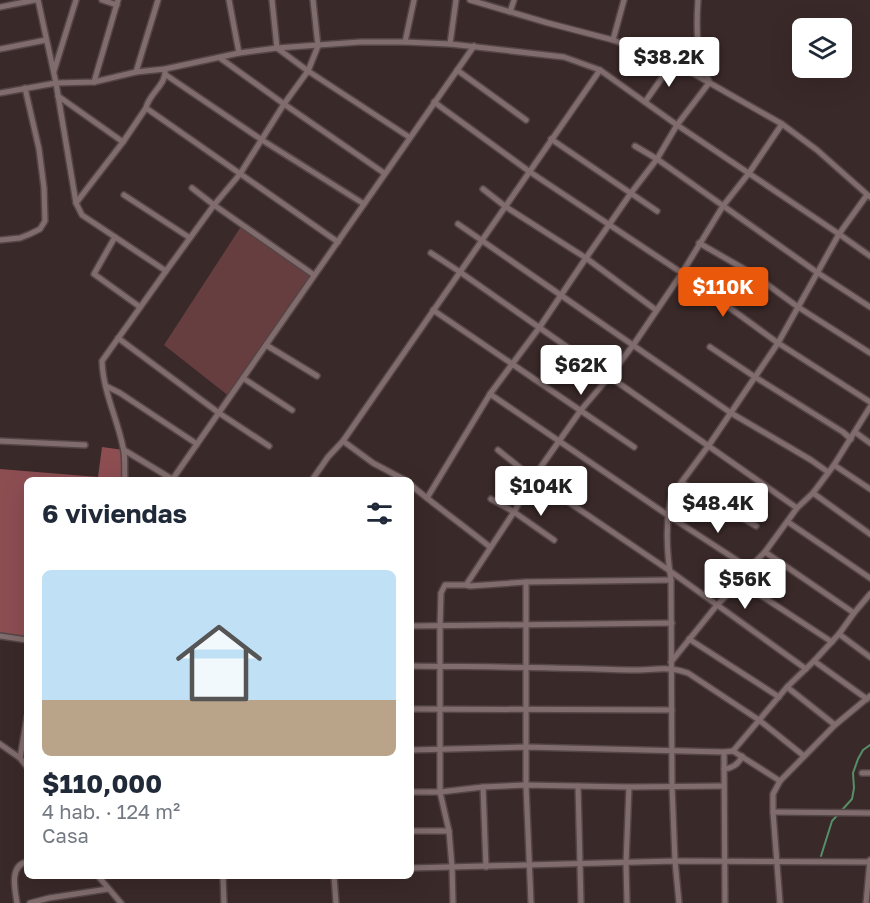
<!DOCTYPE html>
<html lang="es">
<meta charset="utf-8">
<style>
:root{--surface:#fff;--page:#f6f6f7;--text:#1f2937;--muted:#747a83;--line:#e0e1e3;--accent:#ea580c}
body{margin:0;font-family:"Golos Text",sans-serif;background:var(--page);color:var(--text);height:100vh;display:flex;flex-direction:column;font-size:22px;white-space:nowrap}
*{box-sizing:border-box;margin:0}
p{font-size:20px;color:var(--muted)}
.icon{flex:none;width:33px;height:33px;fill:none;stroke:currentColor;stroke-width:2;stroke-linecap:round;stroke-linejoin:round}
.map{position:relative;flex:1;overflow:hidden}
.panel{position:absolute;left:24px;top:477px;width:390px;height:402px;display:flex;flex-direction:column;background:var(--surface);border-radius:9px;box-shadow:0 6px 24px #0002}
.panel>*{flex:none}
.buttons{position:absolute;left:792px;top:18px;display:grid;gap:12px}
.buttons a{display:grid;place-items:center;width:60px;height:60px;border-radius:9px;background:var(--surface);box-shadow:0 6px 24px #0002;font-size:30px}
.price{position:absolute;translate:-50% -51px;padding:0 14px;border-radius:6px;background:#fff;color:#222;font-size:20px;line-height:39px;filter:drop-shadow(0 2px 3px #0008)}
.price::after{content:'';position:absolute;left:50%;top:36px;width:18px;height:14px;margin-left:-9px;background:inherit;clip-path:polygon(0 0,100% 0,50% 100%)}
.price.selected{background:var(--accent);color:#fff}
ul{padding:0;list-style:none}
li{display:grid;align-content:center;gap:12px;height:318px;padding:0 18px}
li+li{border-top:2px solid var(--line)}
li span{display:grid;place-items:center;height:186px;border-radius:9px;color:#555}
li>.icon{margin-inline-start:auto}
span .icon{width:108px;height:108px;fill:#fffc;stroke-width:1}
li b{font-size:26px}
h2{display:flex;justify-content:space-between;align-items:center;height:72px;padding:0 18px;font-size:26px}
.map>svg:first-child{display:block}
.green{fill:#663e40}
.forest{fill:#8d4e52}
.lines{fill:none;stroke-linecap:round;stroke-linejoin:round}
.stream{stroke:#558f68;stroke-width:2}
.minor-casing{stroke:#544546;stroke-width:8}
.minor{stroke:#816c6d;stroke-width:5}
</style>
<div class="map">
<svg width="870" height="903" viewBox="0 0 870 903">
<rect width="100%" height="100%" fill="#3a2929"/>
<polygon class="green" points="242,225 314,275 230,397 164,345"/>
<polygon class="forest" points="102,447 124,450 125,480 27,480 27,640 0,637 0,469 98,477"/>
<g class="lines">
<polyline class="stream" points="821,856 832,821 852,799 854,788 853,773 858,759 863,750 870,745"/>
<g class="minor-casing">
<g id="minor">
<polyline points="38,0 56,83 76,203 82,215 166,271"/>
<polyline points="102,0 117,5"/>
<polyline points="229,0 239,53"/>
<polyline points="272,0 277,48 308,71 409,137"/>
<polyline points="470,0 548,23 613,40 673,62 782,124 817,150 870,197"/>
<path d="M 698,0 C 696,29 696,54 709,81"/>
<polyline points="0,7 35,0"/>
<polyline points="510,12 514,0"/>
<polyline points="613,40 624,0"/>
<polyline points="405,42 414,0"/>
<polyline points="450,44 456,0"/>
<polyline points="0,49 46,40"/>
<polyline points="220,58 284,104 384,173"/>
<path d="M 165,69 C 167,85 149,93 146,108 L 338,242"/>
<polyline points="457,70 526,120"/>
<polyline points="54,71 76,0"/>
<polyline points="136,72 158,0"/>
<polyline points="166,75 262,140 364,204"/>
<polyline points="94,82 118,0"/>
<polyline points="0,93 56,83 94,82 136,72 165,69 239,53 277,48 360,42 405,42 450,44 564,57 600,70 677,125 839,234 870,256"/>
<polyline points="58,96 123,142"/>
<polyline points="434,102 530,172 682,273 778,343 870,402"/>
<polyline points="645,102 673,62"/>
<polyline points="551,139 657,211"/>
<polyline points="635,146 657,159 818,273 870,307"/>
<polyline points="192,188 214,205 314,275"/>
<polyline points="483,189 506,207 586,258 656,310"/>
<polyline points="124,195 190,238"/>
<polyline points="76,203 123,142 146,108"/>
<polyline points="458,224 731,413 811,460 828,472"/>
<polyline points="115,237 94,274 140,307"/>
<polyline points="0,240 20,238 30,234 40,229 45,221 44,188 39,149 25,88"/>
<polyline points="699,243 753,274 798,307 870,353"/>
<polyline points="431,253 460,272 797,508"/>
<polyline points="433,310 634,447"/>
<polyline points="118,338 219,413 269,446"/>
<polyline points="266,345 317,376"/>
<polyline points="710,347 755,377 843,432 851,439"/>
<polyline points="243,378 292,410"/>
<polyline points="106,386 120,393 197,444"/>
<polyline points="490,394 669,516 749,568"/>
<polyline points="855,432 870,443"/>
<polyline points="0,441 85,445"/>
<polyline points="343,441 373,463 405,480"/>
<polyline points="124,450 172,479"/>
<polyline points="498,450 533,478 670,571 806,669"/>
<polyline points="834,465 870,489"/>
<path d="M 125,480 C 124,469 126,458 123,447 C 117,418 103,391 102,361 L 166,271 L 214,205 L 240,174 L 284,104 L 308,71 L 318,46 L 313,0"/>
<polyline points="172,480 474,46"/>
<polyline points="312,480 328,457 343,441 600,70"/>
<polyline points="682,483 756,526"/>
<path d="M 411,485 C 437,507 464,526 490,547"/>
<polyline points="813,493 870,534"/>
<polyline points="427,498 490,394 539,328 586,258 631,193 657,159 677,125 709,83"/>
<polyline points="491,499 514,512 554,540"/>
<polyline points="788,522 870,578"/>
<polyline points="765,552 854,613"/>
<polyline points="671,580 526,582 470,586 466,585 514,512 533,478 581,410 609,377 634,344 682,273 723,206 749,173 782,124"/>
<polyline points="526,582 526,785 531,903"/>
<polyline points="740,582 832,642"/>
<polyline points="411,626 672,623"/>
<polyline points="839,634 870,657"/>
<polyline points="0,636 27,640"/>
<polyline points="689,639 779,697"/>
<polyline points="814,661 867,699"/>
<polyline points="671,662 717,605 740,582 749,568 765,552 797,508 813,493 834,465 870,407"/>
<path d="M 411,666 C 484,667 556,667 629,670 C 649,671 668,665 688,673 L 759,720 L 804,756"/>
<polyline points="787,687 835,725"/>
<polyline points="411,709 672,710"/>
<polyline points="0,744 20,758 27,767"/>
<polyline points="411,750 526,747 724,752 733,751 780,781"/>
<polyline points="733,751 787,687 814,661 839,634 854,613 870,594"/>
<polyline points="724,752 725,903"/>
<polyline points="20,758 27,717"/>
<path d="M 724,769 C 733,768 739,764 742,756"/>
<polyline points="862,773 870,773"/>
<polyline points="578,786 581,903"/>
<polyline points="483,787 486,867"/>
<polyline points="411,792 440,792 483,787 526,785 629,787 724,786"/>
<polyline points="773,812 870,813"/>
<polyline points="411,831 449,831"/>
<polyline points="411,868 675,861 870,862"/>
<polyline points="98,876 121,903"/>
<polyline points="223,876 224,903"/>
<polyline points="334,876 336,903"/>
<path d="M 17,903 C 15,890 9,865 27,862"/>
<polyline points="30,903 49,898 108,889"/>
<polyline points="453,903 452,867 449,831 440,792 440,626 441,593 445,585 466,585"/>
<polyline points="627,903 626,863 629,787"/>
<path d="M 679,903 L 675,861 L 672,786 L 671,580 C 667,554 665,520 672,495 L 709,445 L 778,343 L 839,234 L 867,195"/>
<polyline points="780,903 773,812 773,794 780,781 835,725 870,696"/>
<polyline points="866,903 870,860"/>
</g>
</g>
<use href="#minor" class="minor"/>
</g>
</svg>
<div class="buttons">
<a><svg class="icon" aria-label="layers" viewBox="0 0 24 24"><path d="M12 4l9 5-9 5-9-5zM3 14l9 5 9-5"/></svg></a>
</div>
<b class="price" style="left:669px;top:88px">$38.2K</b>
<b class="price selected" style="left:723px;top:318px">$110K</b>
<b class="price" style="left:581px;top:396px">$62K</b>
<b class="price" style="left:541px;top:517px">$104K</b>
<b class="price" style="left:718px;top:534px">$48.4K</b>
<b class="price" style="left:745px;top:610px">$56K</b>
<section class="panel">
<h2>6 viviendas<svg class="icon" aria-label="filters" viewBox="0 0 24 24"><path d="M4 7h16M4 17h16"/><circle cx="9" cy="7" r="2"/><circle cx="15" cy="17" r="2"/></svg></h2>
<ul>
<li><span style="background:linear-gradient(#bfe0f5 70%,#b9a48a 0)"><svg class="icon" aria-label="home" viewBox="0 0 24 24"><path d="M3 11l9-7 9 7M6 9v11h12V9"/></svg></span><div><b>$110,000</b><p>4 hab. · 124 m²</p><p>Casa</p></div></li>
</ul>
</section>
</div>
